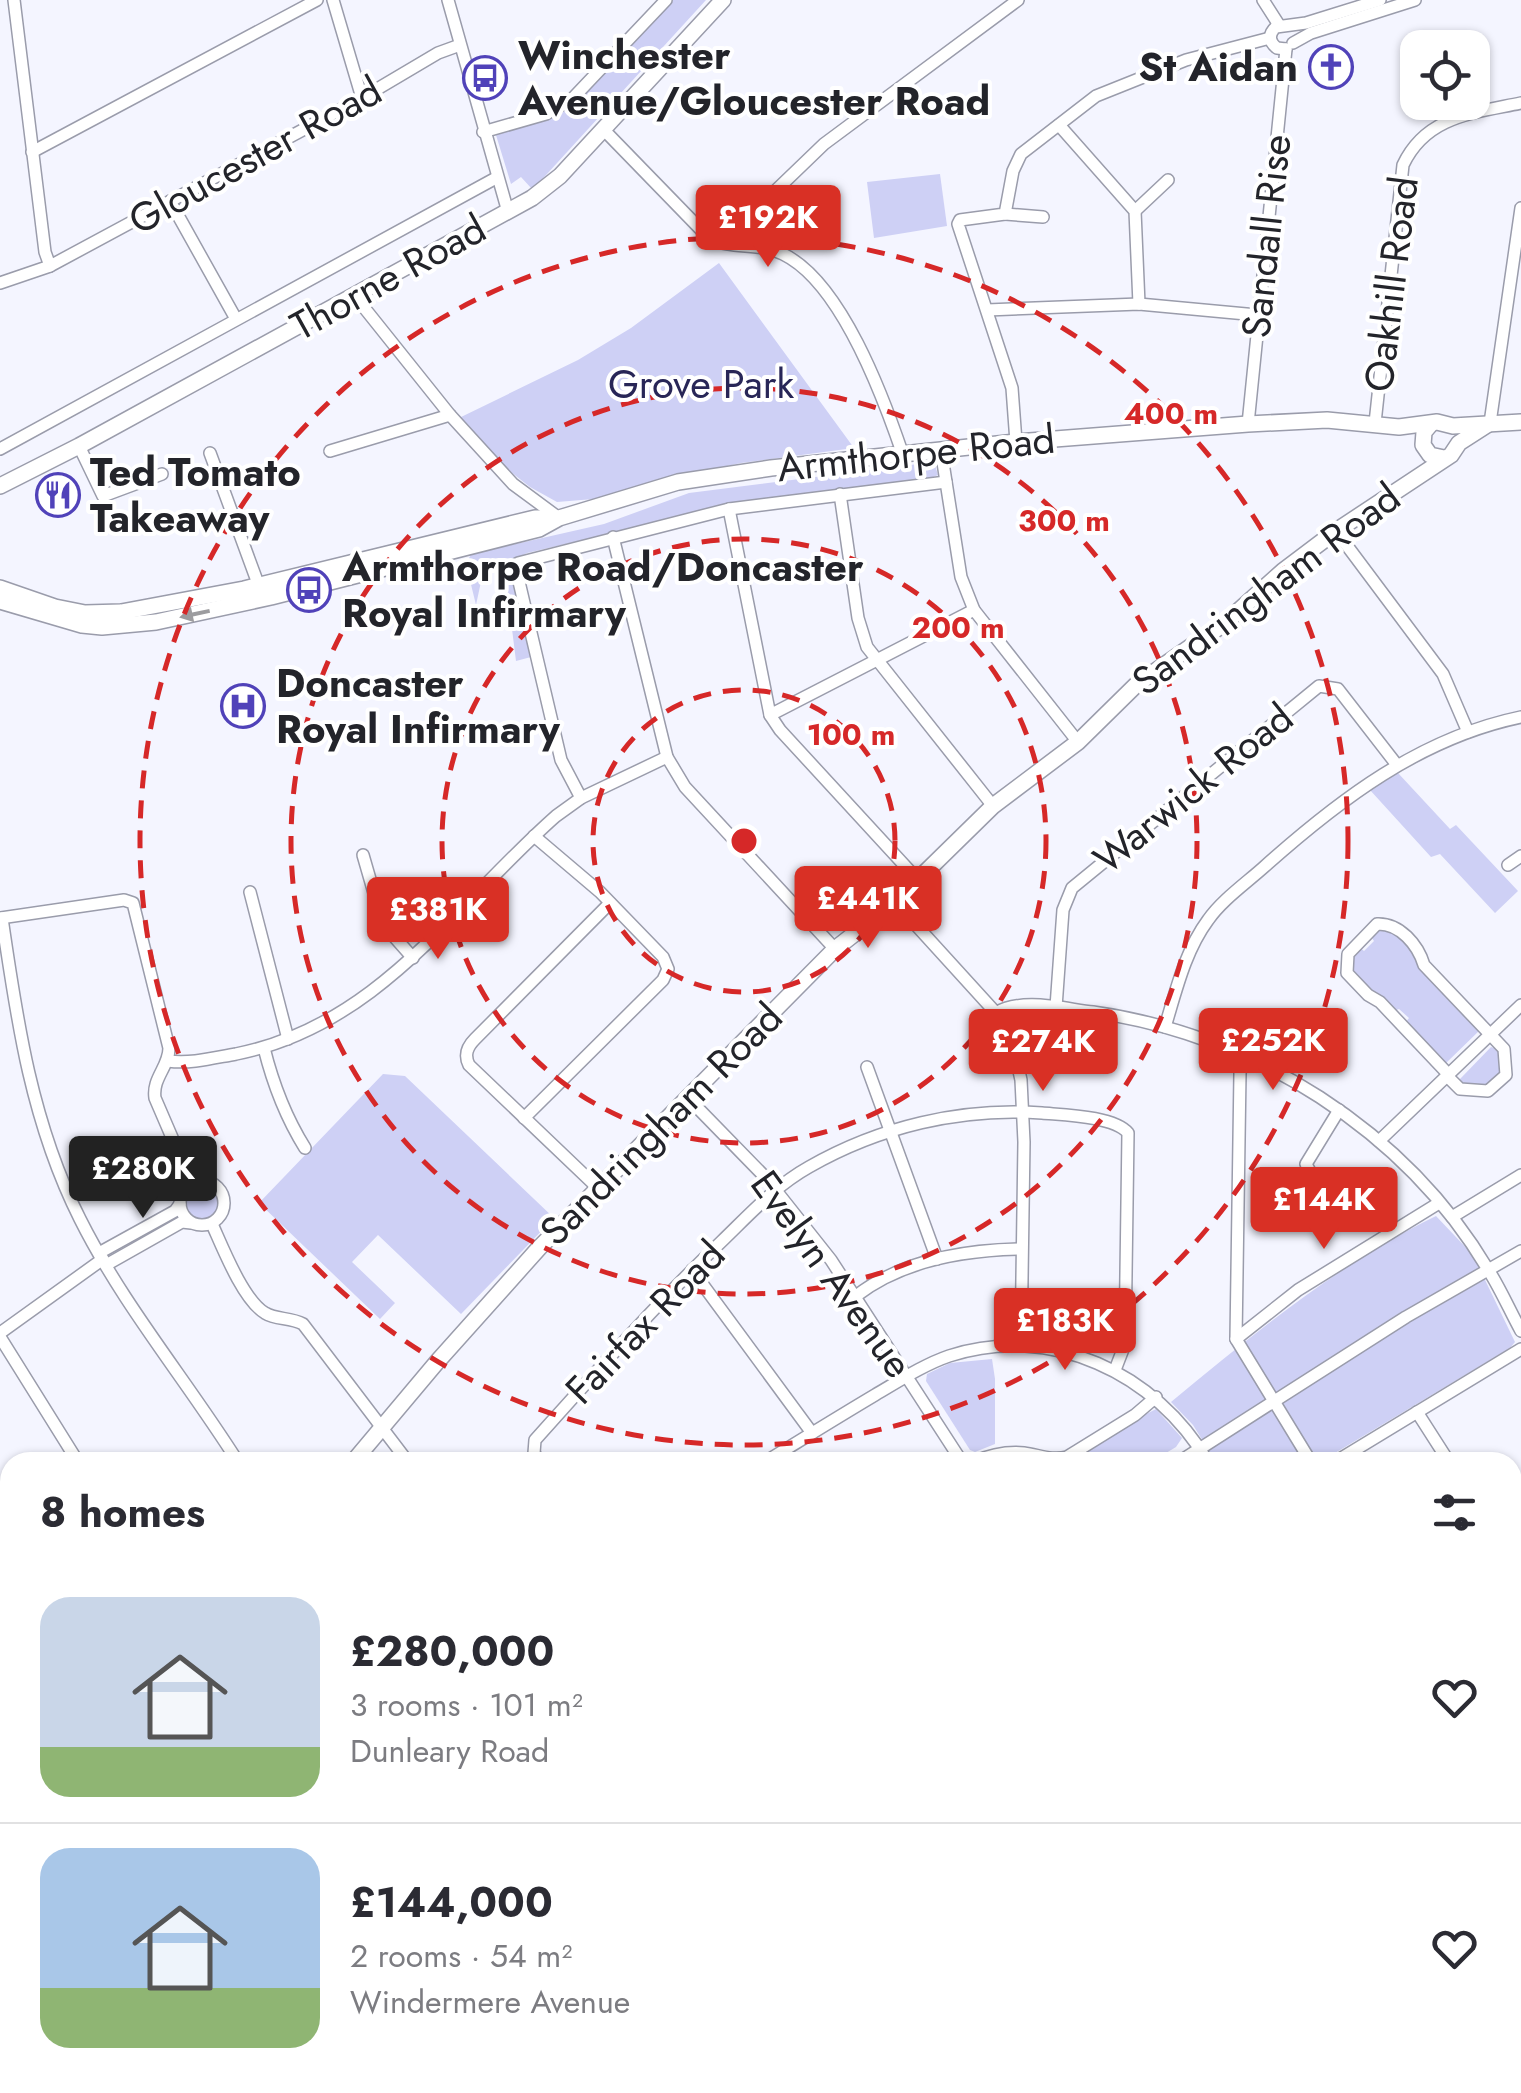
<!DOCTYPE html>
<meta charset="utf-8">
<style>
:root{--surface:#fff;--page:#f7f7f7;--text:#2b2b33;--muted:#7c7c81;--line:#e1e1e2;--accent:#d93025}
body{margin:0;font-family:Jost,sans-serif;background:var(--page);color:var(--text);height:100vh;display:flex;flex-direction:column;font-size:38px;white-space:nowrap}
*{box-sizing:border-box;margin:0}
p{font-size:32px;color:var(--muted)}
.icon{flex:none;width:55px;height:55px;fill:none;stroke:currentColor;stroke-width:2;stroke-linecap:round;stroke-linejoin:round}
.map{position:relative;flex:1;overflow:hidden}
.details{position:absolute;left:0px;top:1452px;width:1522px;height:642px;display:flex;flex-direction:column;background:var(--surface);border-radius:30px 30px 0 0;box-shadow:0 2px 8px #0004}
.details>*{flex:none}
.tools{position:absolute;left:1400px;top:30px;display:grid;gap:20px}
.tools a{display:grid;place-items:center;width:90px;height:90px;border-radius:20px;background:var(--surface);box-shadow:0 2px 8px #0004;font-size:50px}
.price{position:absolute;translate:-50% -85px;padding:0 22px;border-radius:10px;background:var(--accent);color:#fff;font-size:32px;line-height:65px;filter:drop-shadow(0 2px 5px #0008)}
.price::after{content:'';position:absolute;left:50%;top:60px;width:30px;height:22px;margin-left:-15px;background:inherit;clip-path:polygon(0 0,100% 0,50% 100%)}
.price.active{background:#222;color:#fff}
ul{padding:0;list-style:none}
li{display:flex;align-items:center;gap:30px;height:250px;padding:0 40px}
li+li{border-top:2px solid var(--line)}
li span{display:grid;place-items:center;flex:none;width:280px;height:200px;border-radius:30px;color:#555}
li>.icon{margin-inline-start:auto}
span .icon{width:120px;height:120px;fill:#fffc;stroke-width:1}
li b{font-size:42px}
h2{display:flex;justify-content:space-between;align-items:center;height:120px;padding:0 40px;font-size:42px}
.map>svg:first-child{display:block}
.green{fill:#ced0f5}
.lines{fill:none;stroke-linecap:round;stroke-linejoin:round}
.minor-casing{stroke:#9a9cab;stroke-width:14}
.tertiary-casing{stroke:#9a9cab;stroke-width:18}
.trunk-casing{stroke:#d3d3d4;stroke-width:22}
.minor{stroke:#fff;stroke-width:11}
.tertiary{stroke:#fff;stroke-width:15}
.trunk{stroke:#b4b6ee;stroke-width:20}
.oneway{fill:#9c9c9f}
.ring{fill:none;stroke:#d62828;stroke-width:5;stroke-dasharray:18 12}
.labels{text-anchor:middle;stroke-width:8;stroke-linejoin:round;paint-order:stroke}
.poi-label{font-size:40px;font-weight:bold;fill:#23242a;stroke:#fff;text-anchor:start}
.street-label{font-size:40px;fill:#23242a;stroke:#fff}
.park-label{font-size:40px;fill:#282657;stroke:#fff}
.centre{fill:#d62828;stroke:#fff;stroke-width:5}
.ring-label{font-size:30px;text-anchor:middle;font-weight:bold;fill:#d62828;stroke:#fff;stroke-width:8;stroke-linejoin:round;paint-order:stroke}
</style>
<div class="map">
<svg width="1521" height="2093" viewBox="0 0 1521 2093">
<rect width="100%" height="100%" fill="#f4f5ff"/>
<g class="green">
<polygon points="673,0 706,0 536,186 532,189 521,177 511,184 496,135 544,118 576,102"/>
<polygon points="940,174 947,226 874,238 867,182"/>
<polygon points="719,263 854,448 741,463 665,479 594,499 557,502 530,487 498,462 459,418 578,360 631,328"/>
<polygon points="934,462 938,475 931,478 749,501 527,553 513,560 513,570 531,657 516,661 508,597 501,572 490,572 482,577 476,605 466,564 471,554 604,524 689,493"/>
<polygon points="1398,773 1450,829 1456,825 1518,891 1495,913 1440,854 1431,857 1370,790"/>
<polygon points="1376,929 1395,931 1481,1029 1445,1064 1405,1023 1409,1018 1399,1009 1394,1011 1352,973 1352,953 1359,947 1364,951 1374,941 1370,935"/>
<polygon points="1491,1047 1501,1050 1504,1066 1492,1085 1461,1085 1460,1079"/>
<polygon points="383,1074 405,1076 554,1218 461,1314 378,1235 352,1262 395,1303 380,1319 259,1203"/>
<circle cx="202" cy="1203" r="17"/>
<path d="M 1436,1216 L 1473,1255 L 1515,1342 L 1510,1348 L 1320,1462 L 1216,1462 L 1193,1425 L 1171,1402 C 1255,1333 1338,1264 1436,1216 Z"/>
<polygon points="992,1359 995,1379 995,1444 975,1452 970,1450 926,1381 927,1374 950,1363"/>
<polygon points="1156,1409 1182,1438 1176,1447 1151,1462 983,1462 1011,1456 1053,1462"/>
<polygon points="1521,2042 1521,2093 1462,2093 1460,2085 1512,2085 1513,2044"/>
</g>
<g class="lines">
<g class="minor-casing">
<g id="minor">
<polyline points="333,0 362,98"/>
<polyline points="448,0 508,212"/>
<polyline points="1263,0 1279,25"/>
<polyline points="1293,43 1311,33 1415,0"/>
<path d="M 1286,49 L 1277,48 C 1269,42 1268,34 1276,27 L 1306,23 L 1380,0"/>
<polyline points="1059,125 1135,211 1139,304"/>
<path d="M 604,130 L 709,238 C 731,250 759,242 783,254 C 841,282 883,396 903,455"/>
<polyline points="483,132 546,114 573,98 666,0"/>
<polyline points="32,152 317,0"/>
<polyline points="170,201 236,319"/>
<polyline points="1135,211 1168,180"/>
<polyline points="1005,214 1043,217"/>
<polyline points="735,244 741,224 824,144 1018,0"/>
<polyline points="50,266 362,98 438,53 460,45"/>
<polyline points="0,283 50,266 45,252 14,0"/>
<polyline points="354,295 450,415 513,484 559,518"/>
<polyline points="987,310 1139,304 1257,315"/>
<path d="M 1375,423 L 1403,165 C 1426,116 1473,113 1521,103"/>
<polyline points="1490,423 1521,208"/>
<polyline points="1248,424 1286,49"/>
<polyline points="1016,442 1012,388 958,224 960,220 1005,214 1013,171 1021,154 1096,96 1186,60 1270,38"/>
<polyline points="79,446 103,496 162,474"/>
<polyline points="0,449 496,178"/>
<polyline points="941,450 961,577 974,610 1078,742"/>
<polyline points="330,451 450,415"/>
<polyline points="210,453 260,589"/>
<polyline points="840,494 858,618 867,647 993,806"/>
<polyline points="729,509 770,715 780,730 918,880"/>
<polyline points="1336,531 1443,674 1468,732"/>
<polyline points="613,537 667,757 685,787 835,949"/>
<polyline points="770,715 974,610"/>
<polyline points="581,798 561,760 516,569 518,563 729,509 946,482"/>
<polyline points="363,855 383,924 413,958"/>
<polyline points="1508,865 1521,856"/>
<polyline points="250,892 288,1039"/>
<polyline points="895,902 996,1013 1017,1062 1021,1080 1024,1142 1021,1346"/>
<path d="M 0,918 L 124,900 L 133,903 L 169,1048 C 169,1067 152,1078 155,1098 L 192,1184"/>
<path d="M 2,918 C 17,1022 32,1124 80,1219 C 123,1305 187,1381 238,1462"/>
<polyline points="1056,1007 1063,910 1072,888 1319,686 1338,689 1397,765"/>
<path d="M 996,1013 C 1021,997 1065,1009 1093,1012 C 1254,1035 1405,1130 1489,1271 C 1501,1290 1510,1311 1521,1331"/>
<path d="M 1165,1027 C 1176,991 1185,951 1208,920 C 1222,900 1245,884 1264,867 C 1339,800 1420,738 1521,717"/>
<path d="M 264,1048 C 273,1084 285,1116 305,1148"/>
<polyline points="1244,1056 1240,1073 1236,1339 1311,1462"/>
<path d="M 168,1061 C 191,1064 213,1058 236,1054 C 378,1026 454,906 556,816 L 581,798 L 667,757"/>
<polyline points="867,1067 937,1259"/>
<path d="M 1447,1076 L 1460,1089 L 1488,1091 L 1506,1075 L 1504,1049 L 1424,965 C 1418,945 1400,923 1377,924 L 1348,954 L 1347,973 L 1368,995 L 1380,1002 L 1449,1075"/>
<polyline points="687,1097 766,1178 831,1260 962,1462"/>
<polyline points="524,1118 663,980 668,969 663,957 600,892 534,836"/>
<polyline points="1379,1141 1521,1005"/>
<circle cx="202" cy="1203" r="22"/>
<path d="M 600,1190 L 469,1065 C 464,1055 467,1047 475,1039 L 610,903"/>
<polyline points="1323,1196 1306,1164 1339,1110"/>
<polyline points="1452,1217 1521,1175"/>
<path d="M 212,1224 C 222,1246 243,1300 265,1313 C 276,1320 290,1317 303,1324 L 408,1462"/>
<polyline points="99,1253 175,1211 180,1204"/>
<polyline points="106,1265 182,1222 191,1223"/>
<polyline points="692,1270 812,1433"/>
<path d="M 856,1296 C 901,1261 965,1250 1021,1249"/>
<polyline points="0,1333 103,1259"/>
<polyline points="0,1337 78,1462"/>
<polyline points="1236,1339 1298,1290 1439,1203"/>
<polyline points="1417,1412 1449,1462"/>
<path d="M 540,1462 L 534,1453 L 535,1440 C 596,1372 656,1304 722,1241 C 749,1215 775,1186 809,1167 C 879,1127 961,1107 1042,1113 C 1063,1115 1114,1116 1128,1133 L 1125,1344 L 1115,1370"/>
<path d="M 765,1462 C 801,1440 838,1417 875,1395 C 899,1381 923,1365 949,1356 C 1051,1323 1156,1373 1208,1462"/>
<path d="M 973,1462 C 990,1455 1006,1451 1024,1453 C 1039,1455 1052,1461 1067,1457 L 1135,1415 L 1156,1397"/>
<polyline points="1179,1462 1406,1317 1521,1251"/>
<polyline points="1335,1462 1521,1349"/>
<polyline points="0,1592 10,1608"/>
<polyline points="1512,1642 1521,1644"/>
<polyline points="1512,1812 1521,1795"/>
<polyline points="0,1827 10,1844"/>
<polyline points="1512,1895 1521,1894"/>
<polyline points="1512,2003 1521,2001"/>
<polyline points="0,2034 10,2050"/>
<polyline points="303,2085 308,2093"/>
<polyline points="697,2085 701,2093"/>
<polyline points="796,2085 800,2093"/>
<polyline points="37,2093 49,2085"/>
<polyline points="1042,2093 1082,2085"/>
</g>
</g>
<g class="tertiary-casing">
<g id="tertiary">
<polyline points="1430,425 1424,432 1423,445 1430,455 1444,458"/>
<polyline points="0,486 79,446 532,198 560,176 723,0"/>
<polyline points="0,588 55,607 85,613 121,612 244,589 535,518 555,518"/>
<polyline points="0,601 82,625 102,627 156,622 271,597 539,529 559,518 678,482 771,468 1016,442 1248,424 1327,420 1399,427 1437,422 1453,426 1521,422"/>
<polyline points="353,1462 437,1362 539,1248 835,949 895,902 993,806 1078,742 1137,684 1225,623 1283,571 1336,531 1451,455 1459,443 1487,425"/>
<polyline points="0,1854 10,1848"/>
</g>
</g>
<g class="trunk-casing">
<g id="trunk">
<polyline points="1512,2022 1521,2020"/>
<polyline points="1140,2093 1182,2085"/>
</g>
</g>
<use href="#minor" class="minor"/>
<use href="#tertiary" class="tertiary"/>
<use href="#trunk" class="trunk"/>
</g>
<defs><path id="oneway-solid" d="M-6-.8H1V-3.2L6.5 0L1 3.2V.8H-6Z" transform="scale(2.5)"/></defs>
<use class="oneway" href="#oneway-solid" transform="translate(195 614) rotate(168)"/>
<g class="ring">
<circle cx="744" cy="841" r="151"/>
<circle cx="744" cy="841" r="302"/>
<circle cx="744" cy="841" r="453"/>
<circle cx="744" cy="841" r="604"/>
</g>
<defs>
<g id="church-ring" transform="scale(2.25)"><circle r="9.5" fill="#fff" stroke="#5042b9" stroke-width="1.5"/><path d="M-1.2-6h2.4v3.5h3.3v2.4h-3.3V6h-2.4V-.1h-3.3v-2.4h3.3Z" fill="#5042b9"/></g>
<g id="bus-ring" transform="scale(2.25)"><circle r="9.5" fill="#fff" stroke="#5042b9" stroke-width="1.5"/><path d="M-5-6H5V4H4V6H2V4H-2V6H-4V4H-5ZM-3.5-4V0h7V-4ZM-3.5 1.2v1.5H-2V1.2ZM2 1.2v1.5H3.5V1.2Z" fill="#5042b9"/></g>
<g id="restaurant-ring" transform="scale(2.25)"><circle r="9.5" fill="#fff" stroke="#5042b9" stroke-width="1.5"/><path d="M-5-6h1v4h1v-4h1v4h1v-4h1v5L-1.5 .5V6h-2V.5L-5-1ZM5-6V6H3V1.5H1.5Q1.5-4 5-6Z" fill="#5042b9"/></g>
<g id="hospital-ring" transform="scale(2.25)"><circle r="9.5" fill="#fff" stroke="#5042b9" stroke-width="1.5"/><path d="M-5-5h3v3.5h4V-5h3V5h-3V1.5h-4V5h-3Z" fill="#5042b9"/></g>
</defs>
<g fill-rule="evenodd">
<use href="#church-ring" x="1331" y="67"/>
<use href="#bus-ring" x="485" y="78"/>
<use href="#restaurant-ring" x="58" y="495"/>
<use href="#bus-ring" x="309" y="590"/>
<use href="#hospital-ring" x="243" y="706"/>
</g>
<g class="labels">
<g class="poi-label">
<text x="518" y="69">Winchester<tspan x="518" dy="46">Avenue/Gloucester Road</tspan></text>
<text x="1298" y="81" text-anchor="end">St Aidan</text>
<text x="90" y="486">Ted Tomato<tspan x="90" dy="46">Takeaway</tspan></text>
<text x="342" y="581">Armthorpe Road/Doncaster<tspan x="342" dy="46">Royal Infirmary</tspan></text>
<text x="276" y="697">Doncaster<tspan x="276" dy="46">Royal Infirmary</tspan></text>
</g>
<g class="street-label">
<text transform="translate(255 155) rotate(-29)" y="14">Gloucester Road</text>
<text transform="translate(1266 236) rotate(-84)" y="14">Sandall Rise</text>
<text transform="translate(388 277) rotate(-29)" y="14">Thorne Road</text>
<text transform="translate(1391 284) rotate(-83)" y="14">Oakhill Road</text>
<text transform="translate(916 453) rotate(-6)" y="14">Armthorpe Road</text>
<text transform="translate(1266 589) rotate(-37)" y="14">Sandringham Road</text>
<text transform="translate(1193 788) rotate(-39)" y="14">Warwick Road</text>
<text transform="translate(661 1124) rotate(-45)" y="14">Sandringham Road</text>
<text transform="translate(832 1274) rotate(54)" y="14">Evelyn Avenue</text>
<text transform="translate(645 1322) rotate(-46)" y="14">Fairfax Road</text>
</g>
<g class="park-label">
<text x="701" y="398">Grove Park</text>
</g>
</g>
<circle cx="744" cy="841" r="15" class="centre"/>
<g class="ring-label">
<text x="1171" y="424">400 m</text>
<text x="1064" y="531">300 m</text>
<text x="958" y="638">200 m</text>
<text x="851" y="745">100 m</text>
</g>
</svg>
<div class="tools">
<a><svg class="icon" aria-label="locate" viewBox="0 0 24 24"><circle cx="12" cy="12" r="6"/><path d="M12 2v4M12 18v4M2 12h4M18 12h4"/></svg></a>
</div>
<b class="price" style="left:768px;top:270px">£192K</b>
<b class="price" style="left:868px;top:951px">£441K</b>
<b class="price" style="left:438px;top:962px">£381K</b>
<b class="price" style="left:1273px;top:1093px">£252K</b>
<b class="price" style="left:1043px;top:1094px">£274K</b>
<b class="price active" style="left:143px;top:1221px">£280K</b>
<b class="price" style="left:1324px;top:1252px">£144K</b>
<b class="price" style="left:1065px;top:1373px">£183K</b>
<section class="details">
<h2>8 homes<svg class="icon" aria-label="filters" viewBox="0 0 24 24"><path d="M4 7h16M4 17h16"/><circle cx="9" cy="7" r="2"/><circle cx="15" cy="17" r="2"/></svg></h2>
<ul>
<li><span style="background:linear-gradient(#c9d6e8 75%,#8fb573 0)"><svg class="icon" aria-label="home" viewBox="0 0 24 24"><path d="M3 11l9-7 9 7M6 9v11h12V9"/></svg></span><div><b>£280,000</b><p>3 rooms · 101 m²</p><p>Dunleary Road</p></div><svg class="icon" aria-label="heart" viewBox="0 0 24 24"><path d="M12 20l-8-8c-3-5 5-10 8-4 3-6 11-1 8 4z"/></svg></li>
<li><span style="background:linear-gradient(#a9c7e8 70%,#8fb573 0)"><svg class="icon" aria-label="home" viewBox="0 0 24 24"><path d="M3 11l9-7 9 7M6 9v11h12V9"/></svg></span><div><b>£144,000</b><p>2 rooms · 54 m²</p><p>Windermere Avenue</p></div><svg class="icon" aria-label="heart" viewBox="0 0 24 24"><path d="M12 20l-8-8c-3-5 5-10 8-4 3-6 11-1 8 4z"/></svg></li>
</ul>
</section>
</div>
